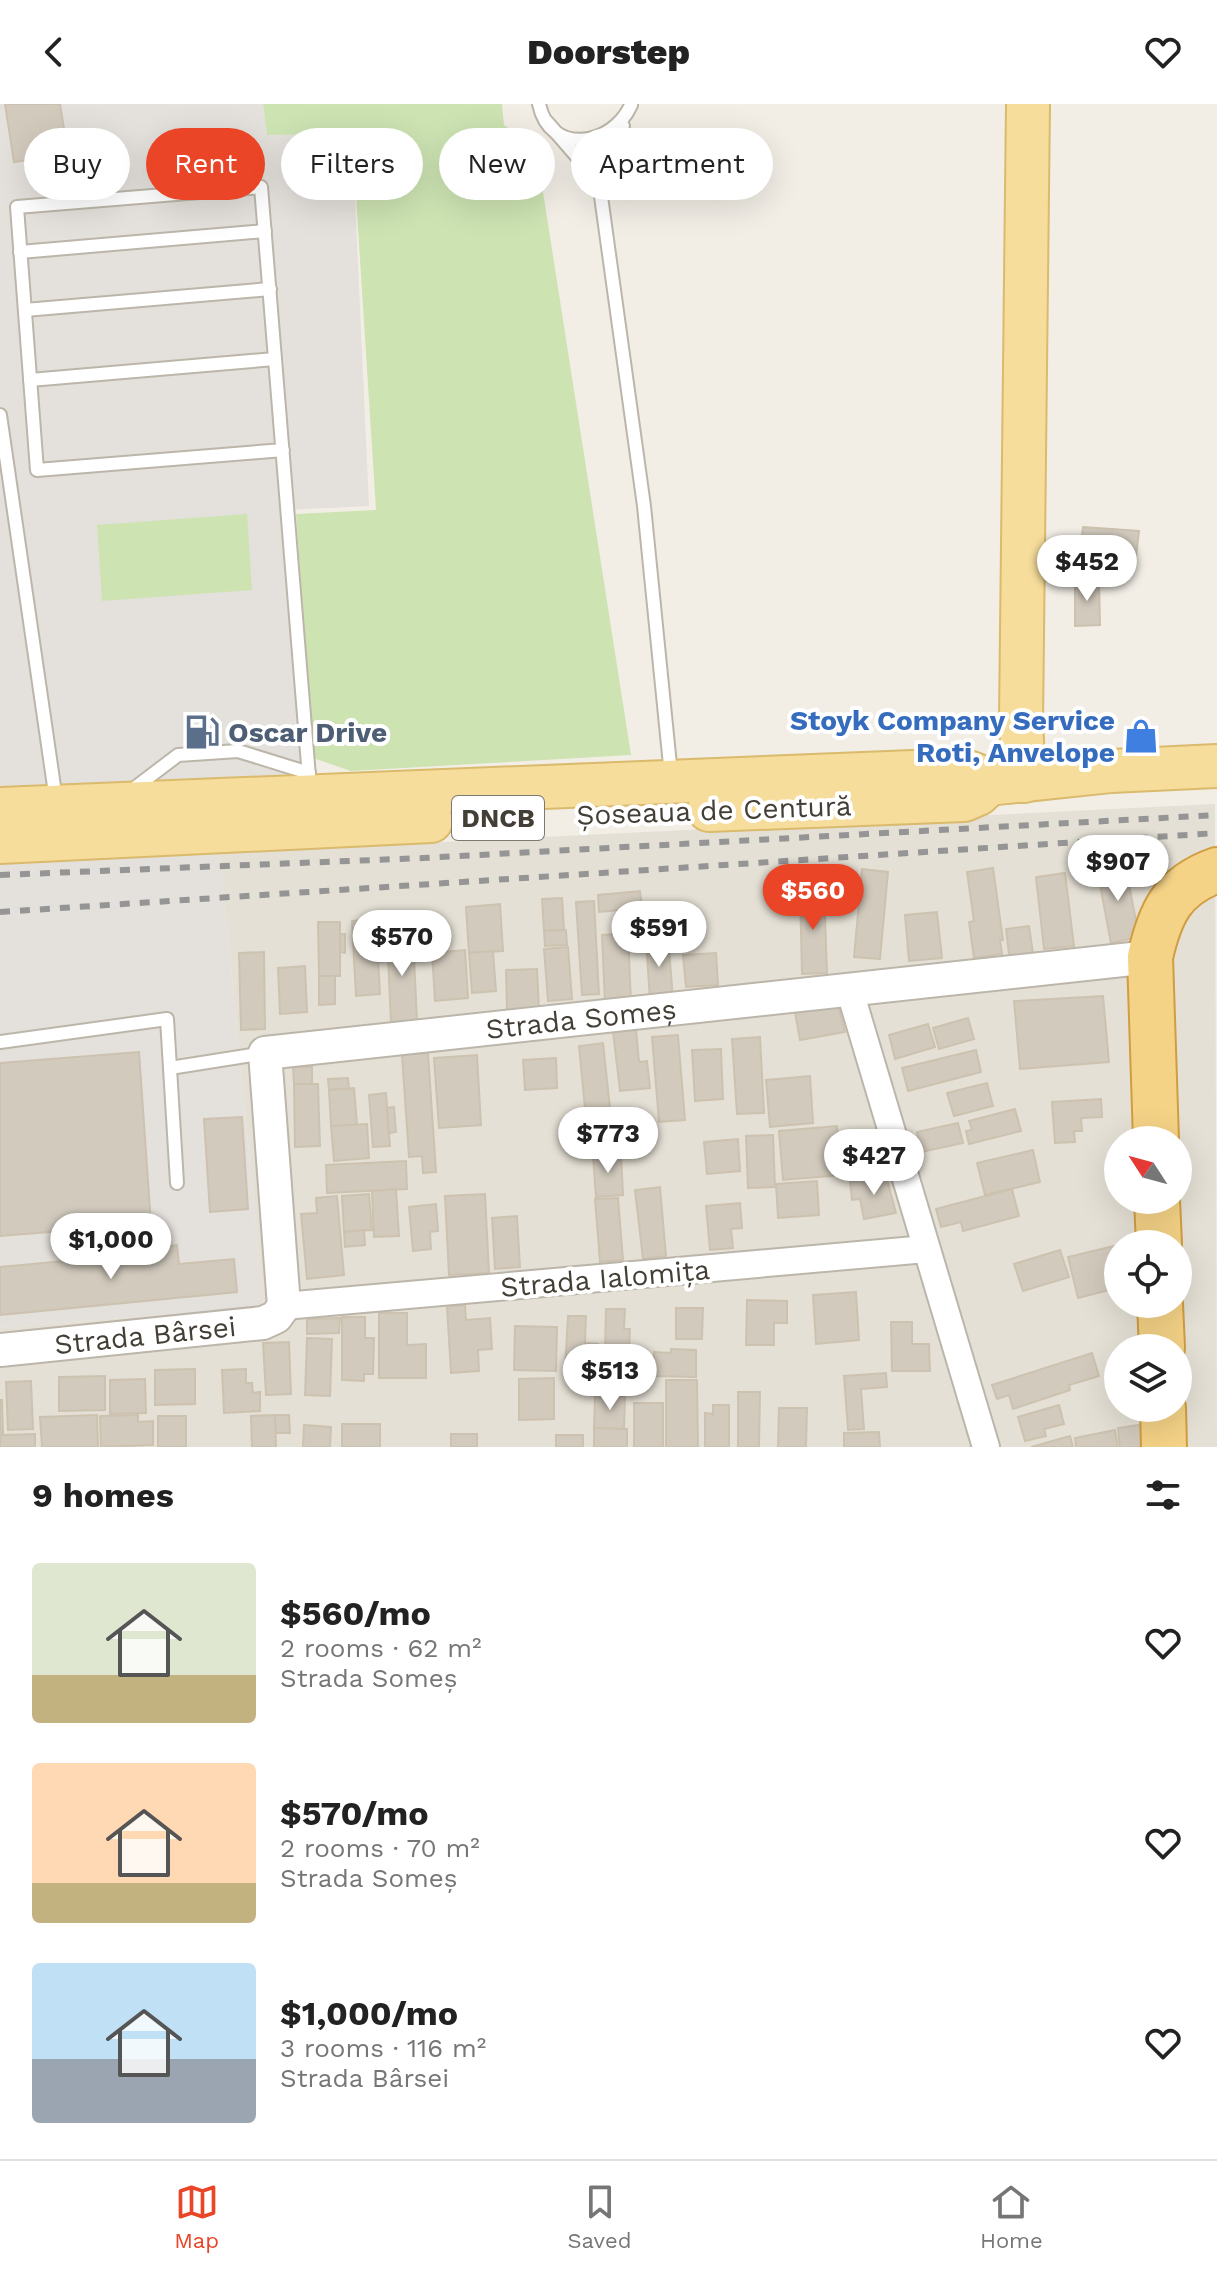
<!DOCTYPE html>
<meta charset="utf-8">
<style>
:root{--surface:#fff;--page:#f2f2f2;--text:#222;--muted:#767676;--line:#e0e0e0;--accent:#e94526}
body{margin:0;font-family:"Work Sans",sans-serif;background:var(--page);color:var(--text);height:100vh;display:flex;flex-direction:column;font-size:30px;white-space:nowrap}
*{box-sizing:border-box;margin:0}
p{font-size:26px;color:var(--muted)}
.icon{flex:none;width:44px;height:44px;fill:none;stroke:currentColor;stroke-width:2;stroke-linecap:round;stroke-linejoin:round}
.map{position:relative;height:1343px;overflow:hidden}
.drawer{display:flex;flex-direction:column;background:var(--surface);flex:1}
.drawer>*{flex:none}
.hud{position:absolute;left:24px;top:24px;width:800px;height:72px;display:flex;gap:16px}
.needle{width:52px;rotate:306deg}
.controls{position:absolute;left:1104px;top:1022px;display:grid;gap:16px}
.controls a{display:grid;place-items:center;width:88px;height:88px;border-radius:50%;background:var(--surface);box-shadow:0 8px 32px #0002;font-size:40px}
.price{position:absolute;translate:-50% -68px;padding:0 18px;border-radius:28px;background:#fff;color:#222;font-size:26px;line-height:52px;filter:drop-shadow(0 2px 4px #0008)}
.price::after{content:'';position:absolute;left:50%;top:48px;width:24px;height:18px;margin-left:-12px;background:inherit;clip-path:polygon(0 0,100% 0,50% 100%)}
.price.selected{background:var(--accent);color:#fff}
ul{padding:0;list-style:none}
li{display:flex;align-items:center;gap:24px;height:200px;padding:0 32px}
li span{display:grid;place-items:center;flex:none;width:224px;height:160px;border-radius:8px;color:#555}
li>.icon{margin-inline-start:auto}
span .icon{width:96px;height:96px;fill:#fffc;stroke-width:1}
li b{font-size:34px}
h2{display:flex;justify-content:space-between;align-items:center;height:96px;padding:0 32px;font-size:34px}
.tag{padding:0 28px;border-radius:36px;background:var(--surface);box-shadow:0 8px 32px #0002;font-size:28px;line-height:72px}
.tag.selected{background:var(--accent);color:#fff}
header{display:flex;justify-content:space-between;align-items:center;height:104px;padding:0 32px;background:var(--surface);font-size:36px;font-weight:800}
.tab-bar{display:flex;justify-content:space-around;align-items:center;height:112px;border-top:2px solid var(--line);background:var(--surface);font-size:22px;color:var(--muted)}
.tab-bar a{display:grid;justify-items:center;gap:4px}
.tab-bar .selected{color:var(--accent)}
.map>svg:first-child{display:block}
.residential{fill:#e5e0d5;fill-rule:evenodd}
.industrial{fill:#e4e0db}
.green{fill:#cde3b2}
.building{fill:#d2cabd;stroke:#cdc2b0;stroke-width:2}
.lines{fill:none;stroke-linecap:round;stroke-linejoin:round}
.service-casing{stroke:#bcb6aa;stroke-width:16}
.minor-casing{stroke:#bcb6aa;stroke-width:30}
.tertiary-casing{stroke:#bcb6aa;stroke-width:36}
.primary-casing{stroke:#daba6c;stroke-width:46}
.trunk-casing{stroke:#d19d41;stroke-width:48}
.service{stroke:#fff;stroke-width:12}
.minor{stroke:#fff;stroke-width:26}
.tertiary{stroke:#fff;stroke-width:32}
.primary{stroke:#f6dd9b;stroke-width:42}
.trunk{stroke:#f4d286;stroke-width:44}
.rail{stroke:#959595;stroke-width:6;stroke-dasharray:10 10;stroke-linecap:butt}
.labels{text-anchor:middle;stroke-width:8;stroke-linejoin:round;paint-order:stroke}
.shield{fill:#fff;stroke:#7c7972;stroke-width:2}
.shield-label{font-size:26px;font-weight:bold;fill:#443f36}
.shop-label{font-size:28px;font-weight:bold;fill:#366cbe;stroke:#fff;text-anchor:end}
.service-label{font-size:28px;font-weight:bold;fill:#4e5e75;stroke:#fff;text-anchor:start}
.street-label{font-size:28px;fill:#443f36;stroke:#fff}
</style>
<header><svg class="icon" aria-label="back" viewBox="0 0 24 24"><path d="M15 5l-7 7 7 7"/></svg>Doorstep<svg class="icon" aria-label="heart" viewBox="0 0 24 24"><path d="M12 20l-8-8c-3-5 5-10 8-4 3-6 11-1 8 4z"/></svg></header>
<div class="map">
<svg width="1217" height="1343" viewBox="0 0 1217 1343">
<rect width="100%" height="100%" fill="#f2eee6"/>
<path class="residential" d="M 1215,700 L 1217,1343 L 0,1343 L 0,1224 L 264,1202 L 220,749 ZM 1118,1036 L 1178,1036 L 1178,1096 L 1118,1096 ZM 1118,1140 L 1178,1140 L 1178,1200 L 1118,1200 ZM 1118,1244 L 1178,1244 L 1178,1304 L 1118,1304 Z"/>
<polygon class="industrial" points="0,0 263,0 267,31 352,30 369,402 287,406 308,745 220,749 264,1202 0,1224"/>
<g class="green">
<polygon points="263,0 502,0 504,21 536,43 631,651 351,667 313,654 296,410 376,406 352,30 267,31"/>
<polygon points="247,410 252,486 102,497 97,421"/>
</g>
<g class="building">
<polygon points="5,0 60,0 68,50 14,58"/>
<polygon points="1083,423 1139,427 1135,461 1079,455"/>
<polygon points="1099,476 1100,521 1075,522 1075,477"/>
<polygon points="1125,759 1139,833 1111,839 1097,765"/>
<polygon points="993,764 1003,836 1000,836 1002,850 974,854 969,818 974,817 967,768"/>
<polygon points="862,765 888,768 880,855 854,853"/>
<polygon points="1065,769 1074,842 1044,845 1036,773"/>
<polygon points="824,785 827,869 802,870 800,786"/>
<polygon points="640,787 642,804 599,808 598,791"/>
<polygon points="562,794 564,826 544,827 542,795"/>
<polygon points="594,797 599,890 582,891 576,798"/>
<polygon points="500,800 503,847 469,849 466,803"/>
<polygon points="937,808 942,854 909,857 905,811"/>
<polygon points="376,815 384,815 386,857 379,858"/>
<polygon points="376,815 380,890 356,892 352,817"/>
<polygon points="318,818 340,818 340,872 319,872"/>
<polygon points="1029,822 1034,856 1010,859 1006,825"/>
<polygon points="566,826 567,841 545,842 544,827"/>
<polygon points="628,829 631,898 605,899 602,831"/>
<polygon points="340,830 345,830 345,849 340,848"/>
<polygon points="413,831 417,917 391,918 387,832"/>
<polygon points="668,834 673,894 650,896 646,836"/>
<polygon points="568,843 572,895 548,897 544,845"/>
<polygon points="465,846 468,894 435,897 432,849"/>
<polygon points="493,847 496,887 472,889 469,849"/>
<polygon points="264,848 265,925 241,926 239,849"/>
<polygon points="716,849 718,881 686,883 683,851"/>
<polygon points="305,862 307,908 280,910 278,864"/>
<polygon points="537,865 539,905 507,907 506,866"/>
<polygon points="319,872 335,872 335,900 319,901"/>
<polygon points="1103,892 1109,958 1020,965 1014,897"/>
<polygon points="838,901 845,928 800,936 795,908"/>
<polygon points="968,914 974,935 939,945 933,924"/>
<polygon points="928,920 935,943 895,955 889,931"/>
<polygon points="636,925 639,958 647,957 650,984 620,987 613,928"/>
<polygon points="678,931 685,1016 659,1018 652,933"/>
<polygon points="760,933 764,1009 737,1010 732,935"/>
<polygon points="603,939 611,1013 586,1015 579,942"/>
<polygon points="721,945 723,995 695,997 692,946"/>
<polygon points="976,946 981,968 908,987 902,964"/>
<polygon points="139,948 151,1120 0,1132 0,959"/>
<polygon points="428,949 436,1068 423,1069 422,1052 409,1053 402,951"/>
<polygon points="477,951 481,1021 439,1024 434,954"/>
<polygon points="556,954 557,984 525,986 523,956"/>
<polygon points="293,963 312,963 312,980 294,980"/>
<polygon points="810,972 813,1019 770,1023 766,976"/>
<polygon points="348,974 349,985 329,986 328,975"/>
<polygon points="987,979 993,1002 954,1012 947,989"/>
<polygon points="294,980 318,980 320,1042 295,1043"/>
<polygon points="354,984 357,1021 331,1022 329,986"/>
<polygon points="386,989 390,1042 373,1043 369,991"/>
<polygon points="1101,995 1102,1013 1081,1014 1082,1027 1074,1027 1075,1038 1055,1039 1052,998"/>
<polygon points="394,1003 396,1028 389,1029 387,1004"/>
<polygon points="1015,1005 1021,1027 969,1040 966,1027 972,1026 969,1017"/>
<polygon points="242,1013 248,1105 210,1108 204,1015"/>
<polygon points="958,1019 963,1039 921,1048 917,1028"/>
<polygon points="367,1020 369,1054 334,1057 331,1022"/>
<polygon points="837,1022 841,1071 783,1076 779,1027"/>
<polygon points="773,1031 775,1083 748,1084 746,1032"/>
<polygon points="873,1031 877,1062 851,1065 848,1034"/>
<polygon points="738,1035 740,1067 707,1070 704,1038"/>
<polygon points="1033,1046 1040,1078 985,1091 977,1059"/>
<polygon points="621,1050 623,1091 596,1093 593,1052"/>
<polygon points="406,1057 407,1085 327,1089 326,1061"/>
<polygon points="886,1072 896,1109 864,1115 860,1095 852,1096 850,1078"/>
<polygon points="817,1077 819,1111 778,1114 776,1080"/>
<polygon points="660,1083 666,1152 643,1155 635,1086"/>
<polygon points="396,1085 399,1132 374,1133 372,1087"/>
<polygon points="1012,1085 1019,1112 963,1127 961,1118 941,1123 936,1105"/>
<polygon points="369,1090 372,1126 344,1128 342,1092"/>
<polygon points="485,1090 489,1169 449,1171 445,1092"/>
<polygon points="337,1092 344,1171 307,1175 301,1110 317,1109 316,1094"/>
<polygon points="618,1094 623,1156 600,1158 595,1095"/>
<polygon points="740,1099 742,1124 731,1125 733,1144 710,1146 706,1102"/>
<polygon points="436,1100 438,1127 430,1128 431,1145 413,1147 409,1103"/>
<polygon points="517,1112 520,1163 495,1165 492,1114"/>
<polygon points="364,1126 365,1141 345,1143 344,1128"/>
<polygon points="177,1141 179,1160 234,1155 237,1188 0,1211 0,1163 160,1148 160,1143"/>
<polygon points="1118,1141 1118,1174 1111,1176 1113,1185 1078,1194 1068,1153"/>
<polygon points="1060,1146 1069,1173 1023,1187 1014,1160"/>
<polygon points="856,1188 859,1236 816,1240 813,1191"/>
<polygon points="747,1196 787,1197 787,1219 774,1219 774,1241 746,1241"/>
<polygon points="465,1201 466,1216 490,1214 492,1245 478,1246 479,1267 451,1269 447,1202"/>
<polygon points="676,1204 703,1204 702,1235 676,1235"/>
<polygon points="606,1205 625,1205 624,1225 630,1225 629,1249 605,1249"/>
<polygon points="379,1209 407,1209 407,1241 426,1240 426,1274 379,1274"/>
<polygon points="568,1212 586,1212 585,1239 598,1240 597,1268 565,1266"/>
<polygon points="342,1213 365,1213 365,1234 374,1234 373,1270 364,1270 364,1277 342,1276"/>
<polygon points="340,1214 339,1229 307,1230 307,1215"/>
<polygon points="891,1218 912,1218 912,1240 929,1240 930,1267 892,1267"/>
<polygon points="515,1222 557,1223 556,1267 514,1266"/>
<polygon points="307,1234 332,1235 330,1292 305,1291"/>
<polygon points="289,1238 291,1290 266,1291 263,1239"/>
<polygon points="671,1245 696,1246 696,1273 654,1272 654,1248 671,1249"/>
<polygon points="1092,1249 1099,1272 1069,1281 1070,1286 1013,1305 1009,1291 997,1295 992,1281"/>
<polygon points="195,1265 195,1300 155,1301 155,1266"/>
<polygon points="246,1265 246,1279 252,1279 253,1289 260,1288 260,1307 224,1309 222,1266"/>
<polygon points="886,1269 887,1283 861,1285 864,1325 848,1326 844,1272"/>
<polygon points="105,1272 105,1306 59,1307 59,1273"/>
<polygon points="554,1274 554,1315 519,1316 519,1275"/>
<polygon points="145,1275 146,1309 110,1310 110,1276"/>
<polygon points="666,1276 697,1276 698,1343 666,1343"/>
<polygon points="31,1277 33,1325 8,1326 6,1278"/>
<polygon points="738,1288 760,1288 759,1343 738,1343"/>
<polygon points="595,1292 625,1292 624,1325 594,1324"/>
<polygon points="0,1296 2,1296 3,1329 0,1329"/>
<rect x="634" y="1299" width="29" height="44"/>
<polygon points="713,1301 729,1301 729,1343 705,1343 705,1309 713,1310"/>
<polygon points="1059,1301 1064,1320 1044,1325 1046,1332 1025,1337 1018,1313"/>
<polygon points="779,1304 807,1304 806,1343 778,1343"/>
<polygon points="97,1311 98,1343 42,1343 40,1313"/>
<polygon points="138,1311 138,1318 153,1317 153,1341 101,1343 100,1312"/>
<polygon points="275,1311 289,1311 290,1329 275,1329"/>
<polygon points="275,1311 276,1343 252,1343 251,1312"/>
<rect x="158" y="1312" width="28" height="31"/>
<rect x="342" y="1320" width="38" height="23"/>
<polygon points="1146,1320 1149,1343 1120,1343 1118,1324"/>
<polygon points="304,1321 331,1323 330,1343 303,1343"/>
<polygon points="594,1324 627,1325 627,1343 594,1343"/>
<polygon points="1115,1326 1118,1343 1076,1343 1075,1334"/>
<polygon points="879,1328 880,1343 844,1343 844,1329"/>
<polygon points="35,1330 35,1343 0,1343 0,1331"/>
<rect x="451" y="1330" width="26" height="13"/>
<rect x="556" y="1331" width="27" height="12"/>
<polygon points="1070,1332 1073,1343 1031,1343"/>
</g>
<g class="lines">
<g class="service-casing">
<g id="service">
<path d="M 539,0 C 550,52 612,43 631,1"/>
<polyline points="547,18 599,78 644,402 671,671"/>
<polyline points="599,78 623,22"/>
<polyline points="20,148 265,127"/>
<polyline points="25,206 270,185"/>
<polyline points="30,276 275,255"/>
<polyline points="0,311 56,696"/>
<polyline points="283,346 37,366 17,103 261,83 310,685"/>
<polyline points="128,689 178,651 238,647 309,669"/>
<polyline points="0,938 167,915 177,1079"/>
<polyline points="170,964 265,949"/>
</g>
</g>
<g class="minor-casing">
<g id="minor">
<polyline points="849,884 986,1343"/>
<polyline points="284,1202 926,1145"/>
</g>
</g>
<g class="tertiary-casing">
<g id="tertiary">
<path id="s1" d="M 0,1246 L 263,1219 L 276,1213 L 284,1202 L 265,949 L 1150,853"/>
</g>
</g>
<g class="primary-casing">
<g id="primary">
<polyline points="1024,677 1021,617 1028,0"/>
<polyline points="0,705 963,666 997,679 1111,667 1217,662"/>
<polyline points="709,706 964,696 978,690 990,679"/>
<polyline points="0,738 431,717"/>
</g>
</g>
<g class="trunk-casing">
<g id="trunk">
<path d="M 1156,1036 L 1150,853 C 1160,809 1172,782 1217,766"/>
<polyline points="1157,1096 1159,1140"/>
<polyline points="1160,1200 1162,1244"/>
<polyline points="1163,1304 1164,1343"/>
</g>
</g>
<use href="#service" class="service"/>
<use href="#minor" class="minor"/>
<use href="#tertiary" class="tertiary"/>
<use href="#primary" class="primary"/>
<use href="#trunk" class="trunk"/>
<g class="rail">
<polyline points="0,771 423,754 1217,711"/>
<polyline points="0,808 1217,729"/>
</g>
</g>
<defs>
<g id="fuel-bare" transform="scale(2.76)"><path d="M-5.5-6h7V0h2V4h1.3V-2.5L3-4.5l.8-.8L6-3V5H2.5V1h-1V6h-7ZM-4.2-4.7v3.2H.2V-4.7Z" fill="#5c6f8a" stroke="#fff" stroke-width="2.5" paint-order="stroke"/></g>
<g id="shop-bare" transform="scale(2.76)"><path d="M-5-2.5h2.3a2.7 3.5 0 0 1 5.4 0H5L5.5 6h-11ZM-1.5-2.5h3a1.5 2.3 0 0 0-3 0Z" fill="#3f7fe0" stroke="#fff" stroke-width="2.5" paint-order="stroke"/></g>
</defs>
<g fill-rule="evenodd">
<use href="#fuel-bare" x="202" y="628"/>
<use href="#shop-bare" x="1141" y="632"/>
</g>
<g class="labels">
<rect class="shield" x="452" y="692" width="92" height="44" rx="6"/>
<g class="shield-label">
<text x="498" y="723">DNCB</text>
</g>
<g class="shop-label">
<text x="1115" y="626">Stoyk Company Service<tspan x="1115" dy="32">Roti, Anvelope</tspan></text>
</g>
<g class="service-label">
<text x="228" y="638">Oscar Drive</text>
</g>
<g class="street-label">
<text transform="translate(714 706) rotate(-2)" y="10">Șoseaua de Centură</text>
<text dy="10" stroke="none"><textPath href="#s1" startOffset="864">Strada Someș</textPath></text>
<text transform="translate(605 1174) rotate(-5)" y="10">Strada Ialomița</text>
<text dy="10" stroke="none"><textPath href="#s1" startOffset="146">Strada Bârsei</textPath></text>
</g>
</g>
</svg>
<div class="controls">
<a><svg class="needle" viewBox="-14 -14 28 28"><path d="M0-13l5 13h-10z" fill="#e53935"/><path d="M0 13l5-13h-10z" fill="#767676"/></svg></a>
<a><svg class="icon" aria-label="locate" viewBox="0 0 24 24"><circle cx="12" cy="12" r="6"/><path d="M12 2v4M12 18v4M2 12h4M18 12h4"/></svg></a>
<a><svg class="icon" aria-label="layers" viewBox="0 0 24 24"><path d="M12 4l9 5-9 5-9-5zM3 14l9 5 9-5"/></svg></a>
</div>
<b class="price" style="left:1087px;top:499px">$452</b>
<b class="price" style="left:1118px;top:799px">$907</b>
<b class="price selected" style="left:813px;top:828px">$560</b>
<b class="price" style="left:659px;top:865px">$591</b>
<b class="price" style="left:402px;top:874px">$570</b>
<b class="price" style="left:608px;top:1071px">$773</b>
<b class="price" style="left:874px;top:1093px">$427</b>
<b class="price" style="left:111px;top:1177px">$1,000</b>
<b class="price" style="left:610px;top:1308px">$513</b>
<div class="hud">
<a class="tag">Buy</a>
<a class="tag selected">Rent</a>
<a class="tag">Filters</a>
<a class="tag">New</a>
<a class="tag">Apartment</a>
</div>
</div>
<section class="drawer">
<h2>9 homes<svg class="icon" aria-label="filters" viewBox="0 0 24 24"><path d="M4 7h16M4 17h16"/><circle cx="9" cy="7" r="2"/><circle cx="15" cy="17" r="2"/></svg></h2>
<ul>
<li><span style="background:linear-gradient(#dfe7d0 70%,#c2b280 0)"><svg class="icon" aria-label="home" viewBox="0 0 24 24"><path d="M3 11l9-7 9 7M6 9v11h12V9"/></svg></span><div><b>$560/mo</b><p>2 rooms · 62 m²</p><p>Strada Someș</p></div><svg class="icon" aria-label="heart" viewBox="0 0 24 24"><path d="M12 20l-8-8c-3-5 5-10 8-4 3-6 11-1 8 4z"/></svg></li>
<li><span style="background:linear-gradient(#ffd9b3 75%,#c2b280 0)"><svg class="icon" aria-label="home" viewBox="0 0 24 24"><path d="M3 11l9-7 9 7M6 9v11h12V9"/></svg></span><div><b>$570/mo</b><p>2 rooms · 70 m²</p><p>Strada Someș</p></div><svg class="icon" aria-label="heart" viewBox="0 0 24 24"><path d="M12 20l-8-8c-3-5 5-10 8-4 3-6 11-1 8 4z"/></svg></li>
<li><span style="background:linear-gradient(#bfe0f5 60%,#9aa5b1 0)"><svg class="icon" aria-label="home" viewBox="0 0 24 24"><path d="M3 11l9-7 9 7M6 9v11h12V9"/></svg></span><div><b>$1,000/mo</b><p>3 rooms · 116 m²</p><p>Strada Bârsei</p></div><svg class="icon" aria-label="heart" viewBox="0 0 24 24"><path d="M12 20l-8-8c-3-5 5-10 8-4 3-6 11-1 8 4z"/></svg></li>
</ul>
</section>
<nav class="tab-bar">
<a class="selected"><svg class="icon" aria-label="map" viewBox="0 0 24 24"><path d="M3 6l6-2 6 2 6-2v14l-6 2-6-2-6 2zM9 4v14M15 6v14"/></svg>Map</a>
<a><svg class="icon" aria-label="saved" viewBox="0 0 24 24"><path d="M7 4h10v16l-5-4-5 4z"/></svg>Saved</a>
<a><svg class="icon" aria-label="home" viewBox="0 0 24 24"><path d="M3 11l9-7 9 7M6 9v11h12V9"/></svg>Home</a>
</nav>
